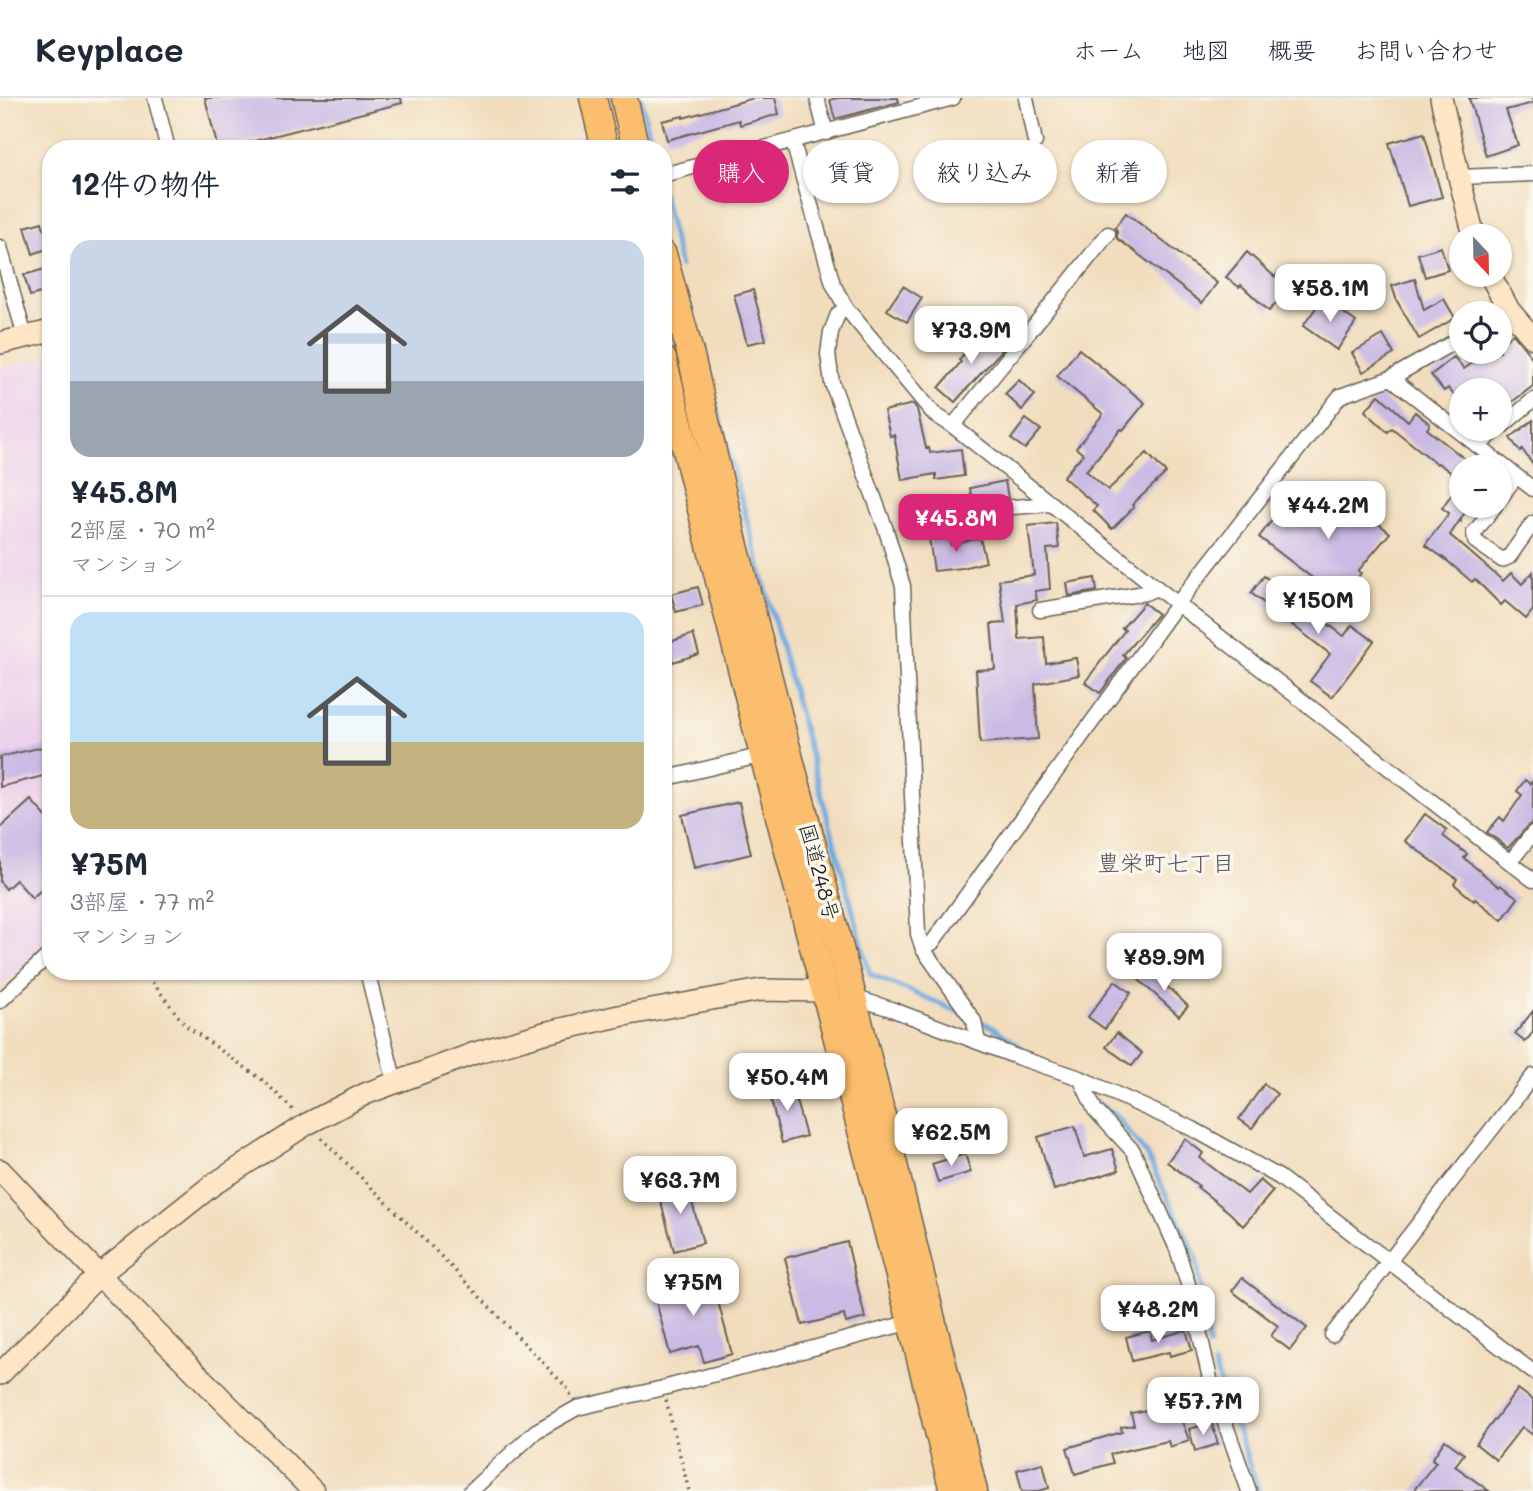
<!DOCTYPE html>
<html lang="ja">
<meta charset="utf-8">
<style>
:root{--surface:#fff;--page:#f2f2f3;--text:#1f2937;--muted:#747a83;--line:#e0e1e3;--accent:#db2777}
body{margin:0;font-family:Mali,"Klee One",sans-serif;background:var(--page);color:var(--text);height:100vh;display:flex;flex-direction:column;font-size:26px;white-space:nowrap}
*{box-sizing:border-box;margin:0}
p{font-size:23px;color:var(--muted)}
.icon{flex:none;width:38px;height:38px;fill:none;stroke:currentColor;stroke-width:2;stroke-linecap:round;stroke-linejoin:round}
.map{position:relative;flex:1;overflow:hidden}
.sheet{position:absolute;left:42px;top:42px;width:630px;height:840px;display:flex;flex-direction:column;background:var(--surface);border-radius:28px;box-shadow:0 2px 5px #0004}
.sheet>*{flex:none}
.banner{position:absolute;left:693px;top:42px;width:665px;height:63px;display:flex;gap:14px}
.needle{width:46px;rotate:158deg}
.buttons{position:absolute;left:1449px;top:126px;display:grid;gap:14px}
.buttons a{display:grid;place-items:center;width:63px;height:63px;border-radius:50%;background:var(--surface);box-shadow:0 2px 5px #0004;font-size:35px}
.price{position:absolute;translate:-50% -60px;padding:0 16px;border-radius:14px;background:#fff;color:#222;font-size:23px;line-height:46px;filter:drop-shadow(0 2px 4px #0008)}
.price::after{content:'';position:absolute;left:50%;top:42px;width:21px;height:16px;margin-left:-10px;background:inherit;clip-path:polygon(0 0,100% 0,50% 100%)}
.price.on{background:var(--accent);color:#fff}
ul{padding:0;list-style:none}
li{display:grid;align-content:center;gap:14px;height:371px;padding:0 28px}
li+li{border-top:2px solid var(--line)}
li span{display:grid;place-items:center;height:217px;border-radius:21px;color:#555}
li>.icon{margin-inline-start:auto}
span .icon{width:126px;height:126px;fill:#fffc;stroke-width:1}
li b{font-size:30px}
h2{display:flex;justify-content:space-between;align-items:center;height:84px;padding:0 28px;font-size:30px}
.chip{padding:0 24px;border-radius:32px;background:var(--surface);box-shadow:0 2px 5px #0004;font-size:24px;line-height:63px}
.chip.on{background:var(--accent);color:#fff}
header{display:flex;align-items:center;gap:42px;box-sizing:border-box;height:98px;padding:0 35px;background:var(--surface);border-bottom:2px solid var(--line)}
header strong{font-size:33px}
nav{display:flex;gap:38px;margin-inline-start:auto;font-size:24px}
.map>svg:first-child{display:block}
.built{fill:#ecd1ea}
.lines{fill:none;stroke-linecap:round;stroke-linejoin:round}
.stream{stroke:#70aae0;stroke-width:5}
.building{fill:#cabae4}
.street-casing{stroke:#676054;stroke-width:17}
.secondary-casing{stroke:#676054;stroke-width:24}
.highway-casing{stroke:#676054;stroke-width:29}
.path{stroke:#676054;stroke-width:3.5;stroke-dasharray:2 5;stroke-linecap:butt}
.street{stroke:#fff;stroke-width:14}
.secondary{stroke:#fde5c5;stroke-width:21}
.highway{stroke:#fbbe6e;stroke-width:26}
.labels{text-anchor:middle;stroke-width:7;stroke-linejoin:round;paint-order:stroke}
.street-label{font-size:21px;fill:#1c1c1c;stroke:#fbf7ec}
.neighbourhood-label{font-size:23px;fill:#595362;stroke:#fbf7ec}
</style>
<header>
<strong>Keyplace</strong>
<nav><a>ホーム</a><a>地図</a><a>概要</a><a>お問い合わせ</a></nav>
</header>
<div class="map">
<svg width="1533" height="1393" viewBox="0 0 1533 1393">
<rect width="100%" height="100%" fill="#fbf7ec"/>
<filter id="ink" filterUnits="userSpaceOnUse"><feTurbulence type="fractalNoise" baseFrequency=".0143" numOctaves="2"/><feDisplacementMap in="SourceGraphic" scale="14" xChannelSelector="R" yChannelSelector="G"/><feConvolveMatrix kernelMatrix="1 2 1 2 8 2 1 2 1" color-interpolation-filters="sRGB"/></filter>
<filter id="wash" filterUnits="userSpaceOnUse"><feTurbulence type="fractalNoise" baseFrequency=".00686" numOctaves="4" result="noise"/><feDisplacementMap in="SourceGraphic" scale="28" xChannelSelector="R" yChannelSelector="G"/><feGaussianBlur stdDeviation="1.57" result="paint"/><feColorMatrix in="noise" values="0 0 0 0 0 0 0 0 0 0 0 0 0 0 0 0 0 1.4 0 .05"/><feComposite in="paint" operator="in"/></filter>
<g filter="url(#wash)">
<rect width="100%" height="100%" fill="#f1ddbd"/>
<polygon class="built" points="45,259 51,263 51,844 0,890 0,271"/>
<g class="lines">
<g class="stream">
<polyline points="641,0 653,51"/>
<polyline points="663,96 680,169"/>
<polyline points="715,304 870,876 966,917"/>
<polyline points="975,921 993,929 1034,959"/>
<polyline points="1062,979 1082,994"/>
<polyline points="1096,1004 1116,1018 1146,1056 1196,1158 1209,1248"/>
<polyline points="1214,1267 1259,1393"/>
</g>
</g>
<g id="blocks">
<g class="building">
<polygon points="205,0 401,0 402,5 223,51 218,51"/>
<polygon points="754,0 775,0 779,16 740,27 739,22 667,42 662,23 683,18 683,20"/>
<polygon points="837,0 898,0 899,4 835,21 830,2"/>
<polygon points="1469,0 1532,0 1533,5 1506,12 1518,47 1486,58"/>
<polygon points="1424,35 1442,99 1408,108 1389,45"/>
<polygon points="1126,115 1217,185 1202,205 1117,140 1117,133 1115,129"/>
<polygon points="42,124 50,150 33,156 25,129"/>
<polygon points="1441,149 1448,172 1425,179 1418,156"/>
<polygon points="1247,154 1275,179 1277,176 1291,189 1269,213 1241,187 1239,189 1226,179"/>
<polygon points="48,170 51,180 51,192 30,198 24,177"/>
<polygon points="1415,181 1424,212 1444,201 1455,220 1419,241 1397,203 1392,188"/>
<polygon points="903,188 922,200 907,224 887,212"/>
<polygon points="753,192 766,242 747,246 734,197"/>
<polygon points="1323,200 1356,224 1337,252 1303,228"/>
<polygon points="983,234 1003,251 955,304 939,290 961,264 959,262"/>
<polygon points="1513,236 1533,261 1533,288 1500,313 1500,292 1461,292 1461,305 1448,290 1444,293 1431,277 1454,259 1464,271 1488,254 1500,254 1500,246"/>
<polygon points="1383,237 1394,256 1363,274 1352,255"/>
<polygon points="1079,251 1145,305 1123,332 1121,331 1086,373 1108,392 1147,355 1166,375 1132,407 1134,409 1112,431 1093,412 1097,408 1063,379 1083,356 1076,350 1103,316 1057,278"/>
<polygon points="1019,282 1035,297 1022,312 1005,296"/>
<polygon points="1379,297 1408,323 1415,314 1430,326 1427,331 1475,369 1461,369 1461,408 1470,408 1461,420 1461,423 1460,422 1450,437 1503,483 1511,475 1522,486 1533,474 1533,512 1526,521 1505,503 1501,507 1475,481 1472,484 1445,461 1425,447 1449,415 1442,410 1461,382 1438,365 1437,366 1392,330 1388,334 1365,313"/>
<polygon points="913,306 917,311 926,350 929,350 930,355 961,351 964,378 936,382 936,376 902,382 894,337 890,338 884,313"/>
<polygon points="1026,321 1041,332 1025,351 1011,341"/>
<polygon points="1533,322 1533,367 1522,351 1520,353 1510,340"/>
<polygon points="1005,383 1008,400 972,403 970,390"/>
<polygon points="1330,386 1390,435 1358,473 1361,475 1341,502 1259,439 1279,413 1296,426"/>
<polygon points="1056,425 1059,450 1047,451 1050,491 1035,493 1037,502 1017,506 1019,541 1044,539 1046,565 1076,560 1079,577 1035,586 1038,641 980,645 976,572 995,571 991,526 1005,525 999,482 1034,477 1028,428"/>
<polygon points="949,438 951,447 980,440 986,464 962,470 934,473 929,440"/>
<polygon points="1264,478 1344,538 1352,527 1374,543 1332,599 1310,583 1330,556 1251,495"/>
<polygon points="1095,480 1097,493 1069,498 1067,485"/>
<polygon points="698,489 703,507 676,514 671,496"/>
<polygon points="1144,505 1158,516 1123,557 1126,560 1100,595 1085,584 1125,532 1122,530"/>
<polygon points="693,536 699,556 673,564 667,545"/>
<polygon points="51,647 51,676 0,689 0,659"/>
<polygon points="1525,682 1530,686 1533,682 1533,723 1508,750 1487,734 1500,719 1504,723 1522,697 1517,693"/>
<polygon points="31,702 51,724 51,783 32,800 16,782 6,791 0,784 0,730"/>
<polygon points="739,704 751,756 694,770 682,717"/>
<polygon points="1425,716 1447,732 1443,738 1467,756 1464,760 1499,789 1500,787 1518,800 1502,822 1475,801 1474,803 1454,786 1457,781 1405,743"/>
<polygon points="1149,872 1188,908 1179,918 1139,882"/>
<polygon points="1115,883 1131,895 1105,931 1088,919"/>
<polygon points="1533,913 1533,934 1525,944 1515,936"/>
<polygon points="1117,935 1142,955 1132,968 1106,949"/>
<polygon points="791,985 806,1038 782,1045 768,991"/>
<polygon points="1264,986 1277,996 1252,1030 1239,1021"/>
<polygon points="1075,1028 1084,1059 1112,1051 1119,1072 1054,1092 1038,1039"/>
<polygon points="1185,1041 1203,1055 1200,1060 1247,1096 1260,1082 1273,1093 1243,1128 1230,1115 1197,1089 1199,1088 1167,1064"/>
<polygon points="965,1056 971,1074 938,1084 932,1066"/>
<polygon points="686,1082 703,1145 674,1153 657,1090"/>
<polygon points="847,1144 865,1220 846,1225 844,1217 802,1227 785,1160"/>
<polygon points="711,1177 732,1256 704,1264 699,1248 670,1256 653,1192"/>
<polygon points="1242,1180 1307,1230 1290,1252 1271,1238 1278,1228 1232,1193"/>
<polygon points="1186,1232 1192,1252 1170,1258 1169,1254 1132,1263 1126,1239 1150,1233 1152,1242"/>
<polygon points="1169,1282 1177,1310 1189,1342 1170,1349 1168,1343 1110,1356 1113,1365 1075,1376 1067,1350 1122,1334 1121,1329 1134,1327 1131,1315 1152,1311 1146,1288"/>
<polygon points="1518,1291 1533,1302 1533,1337 1522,1329 1496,1362 1476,1346"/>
<polygon points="1212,1325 1218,1346 1195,1353 1189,1331"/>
<polygon points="1445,1342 1464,1356 1455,1368 1489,1393 1413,1393 1436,1364 1432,1361"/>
<polygon points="1043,1365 1049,1390 1039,1393 1022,1393 1017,1372"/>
</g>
</g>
</g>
<g filter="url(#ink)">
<use href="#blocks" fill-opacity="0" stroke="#676054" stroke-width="2"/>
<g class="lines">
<g class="street-casing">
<g id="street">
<polyline points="155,0 168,51"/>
<polyline points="817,0 826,35"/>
<polyline points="1026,0 1035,44"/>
<polyline points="793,44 833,186 846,210 934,316 953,328 1157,490 1533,782"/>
<polyline points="663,77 953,0"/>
<polyline points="1459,79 1533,76"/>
<polyline points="0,149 25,239"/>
<polyline points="846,210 838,216 831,234 828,256 832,285 886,432 903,488 918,836 923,851 974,923 978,944"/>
<polyline points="1391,280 1533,391"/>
<polyline points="953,328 1108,136"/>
<polyline points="1500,330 1533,302"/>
<polyline points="1478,348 1498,331"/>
<polyline points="1500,401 1516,378"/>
<polyline points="1495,408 1474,435 1475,443 1502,462 1509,459 1533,425"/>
<polyline points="914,417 1051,406"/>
<polyline points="1040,512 1145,495 1157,490"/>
<polyline points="663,681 763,657"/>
<polyline points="1510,764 1533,735"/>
<polyline points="923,851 932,845 1178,505 1340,298 1391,280 1461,240"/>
<polyline points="367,873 395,985"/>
<polyline points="850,898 891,911 1017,959 1080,980 1193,1031 1279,1079 1533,1274"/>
<polyline points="0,903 51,855"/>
<polyline points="1080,980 1095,1012 1133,1053 1177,1151 1189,1189 1211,1285 1249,1393"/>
<polyline points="1332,1237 1533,978"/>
<polyline points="471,1393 536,1333 577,1310 663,1290 911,1224"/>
</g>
</g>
<g class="secondary-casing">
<g id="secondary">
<polyline points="1441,0 1459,79 1474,138"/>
<polyline points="1490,177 1509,212 1533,240"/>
<polyline points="0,245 51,233"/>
<polyline points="0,1072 99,1177 313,1393"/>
<polyline points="0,1276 99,1177 211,1088 307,1026 365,996 475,955 544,935 619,918 761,892 824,893"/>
</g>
</g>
<g class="highway-casing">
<g id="highway">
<polyline points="593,0 605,51"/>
<polyline points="624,0 636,51"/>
<polyline points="663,156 691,258 733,440 786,646 853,899 974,1393"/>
<polyline points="663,261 763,657 911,1224 953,1393"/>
</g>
</g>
<g class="path">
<polyline points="144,873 185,927 264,983 294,1013"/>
<polyline points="321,1040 434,1151 568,1291 571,1298"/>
<polyline points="666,1302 689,1393"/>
</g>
<use href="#street" class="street"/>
<use href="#secondary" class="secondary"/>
<use href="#highway" class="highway"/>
</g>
</g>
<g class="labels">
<g class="street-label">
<text transform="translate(819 774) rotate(75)" y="7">国道248号</text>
</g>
<g class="neighbourhood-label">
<text x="1166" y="773">豊栄町七丁目</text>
</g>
</g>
</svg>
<div class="buttons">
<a><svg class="needle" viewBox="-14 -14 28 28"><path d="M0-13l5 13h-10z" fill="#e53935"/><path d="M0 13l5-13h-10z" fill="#747a83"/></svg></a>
<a><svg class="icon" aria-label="locate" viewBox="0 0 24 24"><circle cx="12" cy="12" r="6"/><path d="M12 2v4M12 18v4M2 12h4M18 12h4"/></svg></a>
<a>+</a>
<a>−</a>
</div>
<b class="price" style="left:1330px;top:226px">¥58.1M</b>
<b class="price" style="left:971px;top:268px">¥73.9M</b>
<b class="price" style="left:1328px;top:443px">¥44.2M</b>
<b class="price on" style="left:956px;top:456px">¥45.8M</b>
<b class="price" style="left:1318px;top:538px">¥150M</b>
<b class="price" style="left:1164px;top:895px">¥89.9M</b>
<b class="price" style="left:787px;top:1015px">¥50.4M</b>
<b class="price" style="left:951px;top:1070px">¥62.5M</b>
<b class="price" style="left:680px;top:1118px">¥63.7M</b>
<b class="price" style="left:693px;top:1220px">¥75M</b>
<b class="price" style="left:1158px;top:1247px">¥48.2M</b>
<b class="price" style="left:1203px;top:1339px">¥57.7M</b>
<div class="banner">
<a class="chip on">購入</a>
<a class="chip">賃貸</a>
<a class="chip">絞り込み</a>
<a class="chip">新着</a>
</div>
<section class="sheet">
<h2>12件の物件<svg class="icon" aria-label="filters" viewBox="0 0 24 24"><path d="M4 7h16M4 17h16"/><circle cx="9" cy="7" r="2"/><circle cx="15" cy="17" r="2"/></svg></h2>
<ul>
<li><span style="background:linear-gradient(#c9d6e8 65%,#9aa5b1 0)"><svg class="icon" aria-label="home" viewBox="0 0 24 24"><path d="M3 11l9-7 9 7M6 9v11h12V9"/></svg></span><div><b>¥45.8M</b><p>2部屋 · 70 m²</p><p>マンション</p></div></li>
<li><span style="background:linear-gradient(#bfe0f5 60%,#c2b280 0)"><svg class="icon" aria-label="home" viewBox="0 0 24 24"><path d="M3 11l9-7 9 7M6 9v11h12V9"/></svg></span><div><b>¥75M</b><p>3部屋 · 77 m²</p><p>マンション</p></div></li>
</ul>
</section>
</div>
